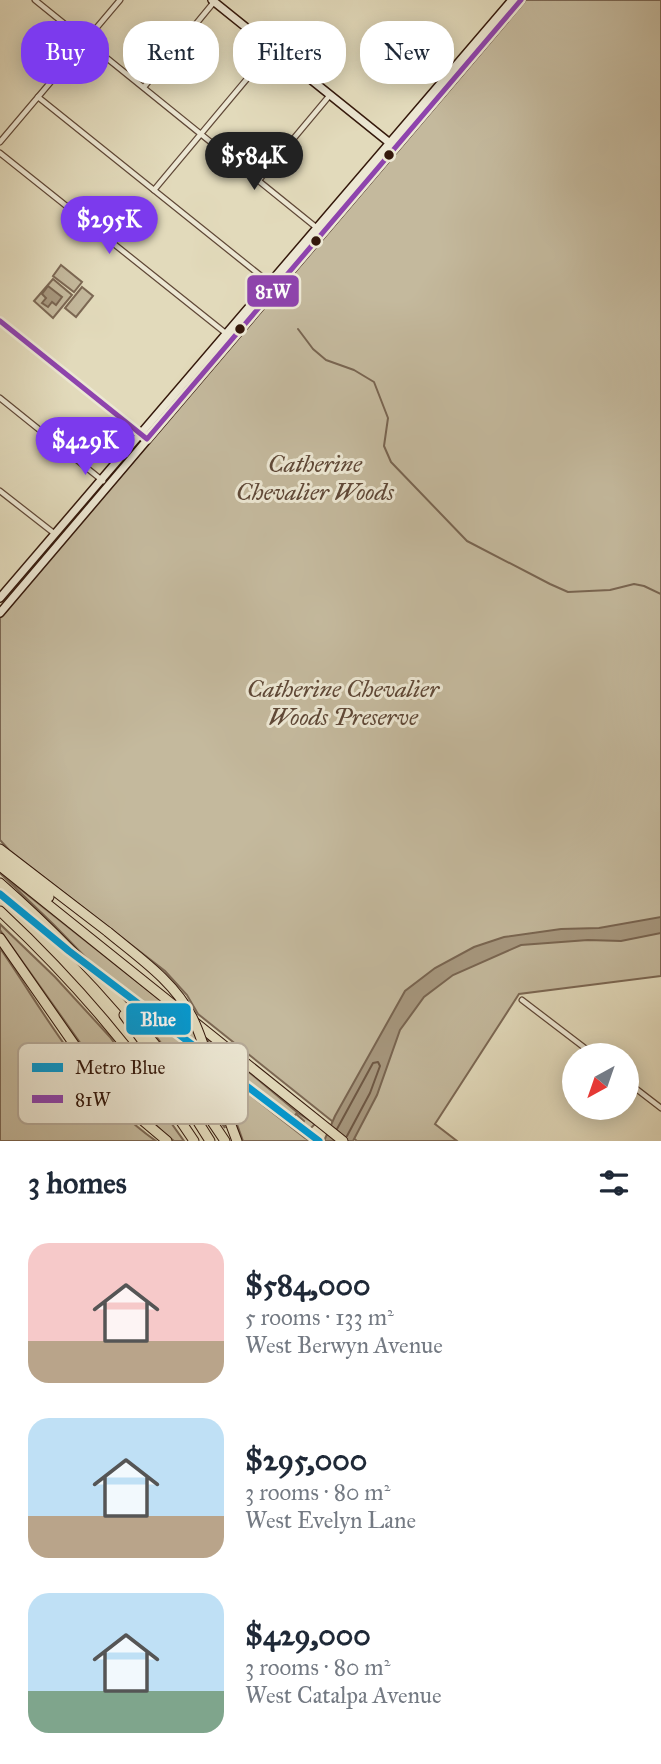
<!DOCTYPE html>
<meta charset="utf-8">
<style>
:root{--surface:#fff;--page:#f6f6f7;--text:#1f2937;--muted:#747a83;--accent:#7c3aed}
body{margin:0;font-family:"IM FELL Great Primer",serif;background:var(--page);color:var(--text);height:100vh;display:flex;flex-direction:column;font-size:26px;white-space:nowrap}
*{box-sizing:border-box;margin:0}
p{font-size:23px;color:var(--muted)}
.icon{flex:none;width:38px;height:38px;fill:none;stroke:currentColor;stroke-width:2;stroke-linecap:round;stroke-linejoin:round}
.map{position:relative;height:1141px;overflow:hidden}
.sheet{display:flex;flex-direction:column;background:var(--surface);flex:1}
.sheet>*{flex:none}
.guide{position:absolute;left:21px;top:21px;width:620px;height:63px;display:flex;gap:14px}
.needle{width:46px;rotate:220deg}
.tools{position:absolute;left:562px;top:1043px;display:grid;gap:14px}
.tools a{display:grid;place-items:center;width:77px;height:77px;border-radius:50%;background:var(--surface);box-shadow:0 4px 18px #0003;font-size:35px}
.price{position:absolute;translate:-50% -60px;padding:0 16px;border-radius:24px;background:var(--accent);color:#fff;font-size:23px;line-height:46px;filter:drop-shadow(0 2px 4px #0008)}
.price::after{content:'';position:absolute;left:50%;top:42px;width:21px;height:16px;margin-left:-10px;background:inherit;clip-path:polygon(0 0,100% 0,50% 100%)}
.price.current{background:#222;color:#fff}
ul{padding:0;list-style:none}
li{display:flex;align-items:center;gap:21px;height:175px;padding:0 28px}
li span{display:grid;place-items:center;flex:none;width:196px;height:140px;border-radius:21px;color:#555}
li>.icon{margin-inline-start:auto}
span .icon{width:84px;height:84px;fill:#fffc;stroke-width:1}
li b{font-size:30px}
h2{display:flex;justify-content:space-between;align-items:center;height:84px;padding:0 28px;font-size:30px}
.chip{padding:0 24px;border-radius:28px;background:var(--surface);box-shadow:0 4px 18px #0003;font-size:24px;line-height:63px}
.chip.current{background:var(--accent);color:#fff}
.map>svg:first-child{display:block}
.green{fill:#c4b99d;stroke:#7c6854;stroke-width:2}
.water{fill:#a7987f;stroke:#796551;stroke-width:2}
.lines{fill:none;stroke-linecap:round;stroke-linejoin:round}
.shore{stroke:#6e5845;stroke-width:2}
.stream{stroke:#796551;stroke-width:2}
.street-casing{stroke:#604837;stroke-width:7}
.secondary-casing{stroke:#34180b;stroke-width:10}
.highway-casing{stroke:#34180b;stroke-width:11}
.street{stroke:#ece7d3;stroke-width:4.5}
.secondary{stroke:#ece7d3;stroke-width:7}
.highway{stroke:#e2dabb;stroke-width:9}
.highway-bridge-casing{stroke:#34180b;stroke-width:11;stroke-linecap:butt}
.highway-bridge{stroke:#e2dabb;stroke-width:9}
.bus-1-casing{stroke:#ece7d3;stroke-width:10}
.bus-1{stroke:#8e44ad;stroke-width:5}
.metro-1-casing{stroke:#ece7d3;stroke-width:12}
.metro-1{stroke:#039ad3;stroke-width:7}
.bus-dot{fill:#34180b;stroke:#ece7d3;stroke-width:2.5}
.labels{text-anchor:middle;stroke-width:6;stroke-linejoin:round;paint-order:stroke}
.park-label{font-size:24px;font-style:italic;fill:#5f4837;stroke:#ece7d3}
.key{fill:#ece7d3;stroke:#b5a997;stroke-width:2}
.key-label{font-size:19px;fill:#34180b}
.line-badge{stroke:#ece7d3;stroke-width:2.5}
.badge-label{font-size:19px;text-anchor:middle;font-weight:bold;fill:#fff}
</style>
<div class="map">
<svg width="661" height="1141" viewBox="0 0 661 1141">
<rect width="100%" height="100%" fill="#e2dabb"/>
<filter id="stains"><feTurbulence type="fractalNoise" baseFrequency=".00286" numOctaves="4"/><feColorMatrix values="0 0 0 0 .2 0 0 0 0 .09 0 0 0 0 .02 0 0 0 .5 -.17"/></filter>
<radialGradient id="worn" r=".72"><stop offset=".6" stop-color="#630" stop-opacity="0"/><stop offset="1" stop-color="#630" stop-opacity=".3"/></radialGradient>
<g class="green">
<polygon points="525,0 661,0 661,976 519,994 435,1124 457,1141 357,1141 198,1014 187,995 165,971 9,850 0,840 0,618"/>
<polygon points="61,265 82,282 74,292 53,276"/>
<polygon points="53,279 72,295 53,318 34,301"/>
<polygon points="82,287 93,296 76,317 65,308"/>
<polygon points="0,873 193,1026 201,1048 139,1003 135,1007 204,1059 225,1128 134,1007 53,924"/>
<polygon points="0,924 55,977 110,1037 184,1141 174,1141 165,1134 103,1075 0,930"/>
<path d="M 0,948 C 47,1016 86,1092 156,1141 L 0,1141 Z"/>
<polygon points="207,1037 298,1113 315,1124 309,1130 302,1125 304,1121 296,1114 293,1118 213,1057"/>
<polygon points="217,1069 305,1138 311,1141 243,1141"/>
</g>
<g class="water">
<polygon points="48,286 62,297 56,305 52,302 48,307 42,303 46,298 42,294"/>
<polygon points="661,917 661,933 621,941 588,940 521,945 453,975 424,997 400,1030 377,1095 353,1141 324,1141 335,1116 405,991 435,968 474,947 504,937 561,929 599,928"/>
</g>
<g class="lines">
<polyline class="shore" points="337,1129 373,1063 378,1062 380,1066 370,1093 347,1136"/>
<polyline class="stream" points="298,329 313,349 326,360 354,370 374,382 388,418 384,446 391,462 467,541 550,584 568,592 610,590 634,584 644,586 661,594"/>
<g class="street-casing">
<g id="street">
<polyline points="35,0 317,228"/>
<polyline points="144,87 214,2"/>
<polyline points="38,97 276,288"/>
<polyline points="0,142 120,0"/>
<polyline points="0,153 233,339"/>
<polyline points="259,180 330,95"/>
<polyline points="154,190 272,49"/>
<polyline points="0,398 103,481"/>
<polyline points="0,491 55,534"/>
<polyline points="522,1000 594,1055"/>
<polyline points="626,1081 661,1108"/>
</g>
</g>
<g class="secondary-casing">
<g id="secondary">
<polyline points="212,0 391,144"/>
<polyline points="0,598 512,0"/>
<polyline points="0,613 521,0"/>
</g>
</g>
<g class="highway-casing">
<g id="highway">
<polyline points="0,849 108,932"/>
<polyline points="0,857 49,897"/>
<polyline points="0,866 343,1141"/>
<path d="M 0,883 C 86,959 163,1045 225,1141"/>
<path d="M 0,911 C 74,980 139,1056 194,1141"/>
<polyline points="0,938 94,1073 122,1103 167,1141"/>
<polyline points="124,1015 181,1095 210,1141"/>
<polyline points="214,1080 237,1141"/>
</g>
</g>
<use href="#street" class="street"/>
<use href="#secondary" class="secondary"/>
<use href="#highway" class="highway"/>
<g class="highway-bridge-casing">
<path id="highway-bridge" d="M 108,932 C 138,957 174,981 192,1017 C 202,1037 208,1059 214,1080"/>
</g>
<use href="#highway-bridge" class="highway-bridge"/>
<g class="bus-1-casing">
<polyline id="bus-1" points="0,321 147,439 521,0"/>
</g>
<use href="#bus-1" class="bus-1"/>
<g class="metro-1-casing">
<polyline id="metro-1" points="0,894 69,951 319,1141"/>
</g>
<use href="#metro-1" class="metro-1"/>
</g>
<g class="bus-dot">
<circle cx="389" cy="155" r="6"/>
<circle cx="316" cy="241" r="6"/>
<circle cx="240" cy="329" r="6"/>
</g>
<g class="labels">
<g class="park-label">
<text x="315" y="472">Catherine<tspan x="315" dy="28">Chevalier Woods</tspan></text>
<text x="343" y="697">Catherine Chevalier<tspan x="343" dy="28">Woods Preserve</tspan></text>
</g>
</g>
<rect x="18" y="1043" width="230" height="81" rx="10" class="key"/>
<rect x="32" y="1063" width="31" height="9" fill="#039ad3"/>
<rect x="32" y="1095" width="31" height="8" fill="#8e44ad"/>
<g class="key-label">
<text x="75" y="1074">Metro Blue</text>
<text x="75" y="1106">81W</text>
</g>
<g class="line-badge">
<rect x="246" y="274" width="54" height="34" rx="7" fill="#8e44ad"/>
<rect x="125" y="1002" width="67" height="34" rx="7" fill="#039ad3"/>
</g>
<g class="badge-label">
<text x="273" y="298">81W</text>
<text x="158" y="1026">Blue</text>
</g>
<rect width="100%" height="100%" filter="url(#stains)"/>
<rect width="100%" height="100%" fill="url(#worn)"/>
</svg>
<div class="tools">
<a><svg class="needle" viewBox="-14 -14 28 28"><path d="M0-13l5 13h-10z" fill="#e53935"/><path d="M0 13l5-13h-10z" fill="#747a83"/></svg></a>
</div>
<b class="price current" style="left:254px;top:192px">$584K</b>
<b class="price" style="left:109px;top:256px">$295K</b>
<b class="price" style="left:85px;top:477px">$429K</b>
<div class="guide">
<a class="chip current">Buy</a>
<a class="chip">Rent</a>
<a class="chip">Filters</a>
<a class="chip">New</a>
</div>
</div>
<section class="sheet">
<h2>3 homes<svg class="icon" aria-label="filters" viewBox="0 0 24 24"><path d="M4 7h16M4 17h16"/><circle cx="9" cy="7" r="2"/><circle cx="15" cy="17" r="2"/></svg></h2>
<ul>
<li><span style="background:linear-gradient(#f6c9c9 70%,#b9a48a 0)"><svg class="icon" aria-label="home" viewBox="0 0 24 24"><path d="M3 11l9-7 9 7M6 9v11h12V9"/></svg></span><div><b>$584,000</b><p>5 rooms · 133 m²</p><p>West Berwyn Avenue</p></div></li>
<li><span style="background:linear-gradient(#bfe0f5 70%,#b9a48a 0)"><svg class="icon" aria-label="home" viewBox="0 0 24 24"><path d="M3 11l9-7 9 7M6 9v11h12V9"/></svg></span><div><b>$295,000</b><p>3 rooms · 80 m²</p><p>West Evelyn Lane</p></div></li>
<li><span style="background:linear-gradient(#bfe0f5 70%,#7fa58c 0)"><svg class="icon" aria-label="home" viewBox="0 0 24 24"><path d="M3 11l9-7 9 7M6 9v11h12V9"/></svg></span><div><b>$429,000</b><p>3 rooms · 80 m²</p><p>West Catalpa Avenue</p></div></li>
</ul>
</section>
